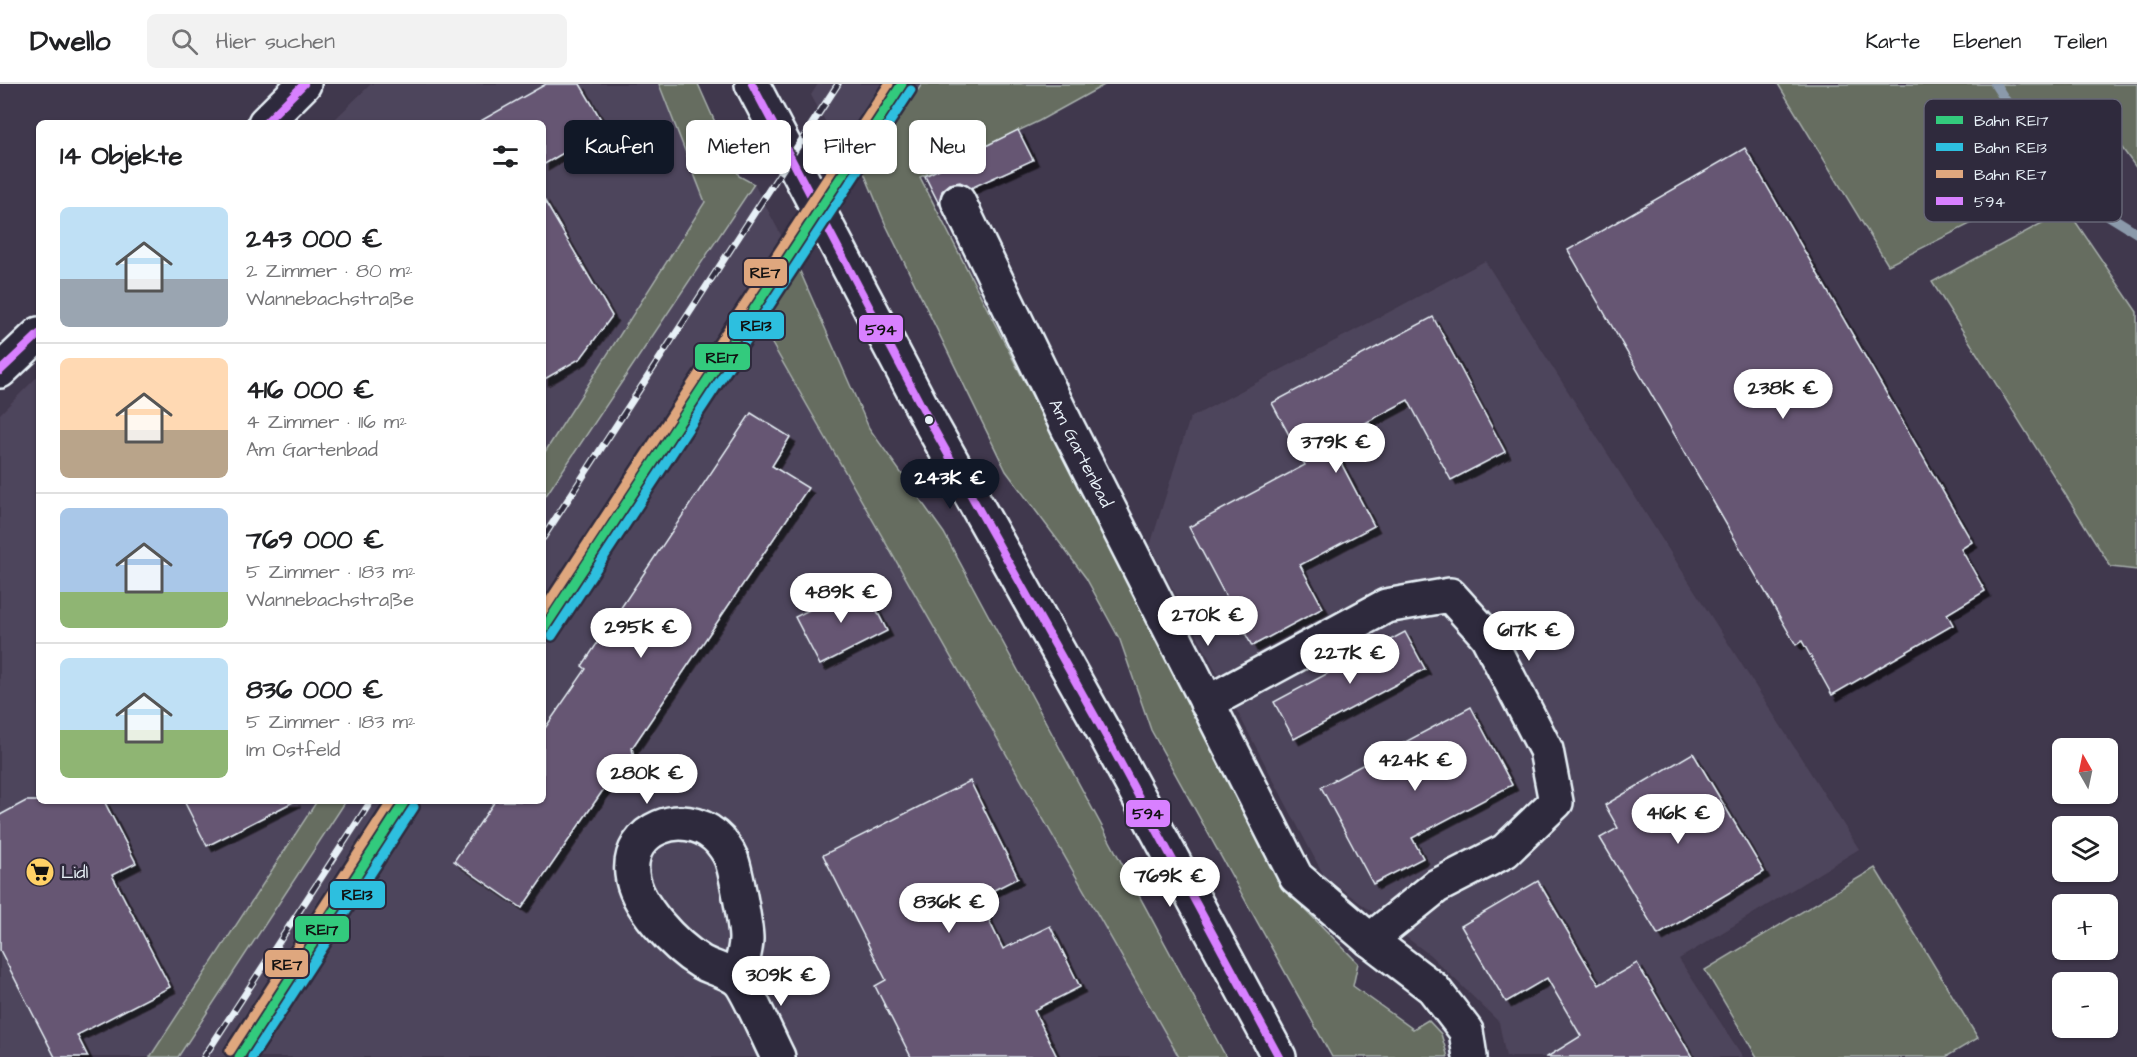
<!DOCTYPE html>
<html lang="de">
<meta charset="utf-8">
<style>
:root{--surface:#fff;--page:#f2f2f2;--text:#202124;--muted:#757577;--line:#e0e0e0;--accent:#111827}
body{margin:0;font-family:"Architects Daughter",sans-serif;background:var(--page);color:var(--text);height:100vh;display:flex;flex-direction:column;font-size:22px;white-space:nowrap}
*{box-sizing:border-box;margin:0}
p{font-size:20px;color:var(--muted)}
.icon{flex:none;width:33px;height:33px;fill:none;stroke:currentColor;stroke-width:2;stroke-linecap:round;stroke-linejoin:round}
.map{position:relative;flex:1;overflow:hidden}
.details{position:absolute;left:36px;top:36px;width:510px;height:684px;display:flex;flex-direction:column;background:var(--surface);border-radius:9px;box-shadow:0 2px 4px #0004}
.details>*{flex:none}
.banner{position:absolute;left:564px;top:36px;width:570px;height:54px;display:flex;gap:12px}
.needle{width:39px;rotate:351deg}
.fabs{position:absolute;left:2052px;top:654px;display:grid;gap:12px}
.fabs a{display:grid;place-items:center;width:66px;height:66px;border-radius:9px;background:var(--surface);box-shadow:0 2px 4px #0004;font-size:30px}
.price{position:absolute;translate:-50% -51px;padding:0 14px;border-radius:21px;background:#fff;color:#222;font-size:20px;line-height:39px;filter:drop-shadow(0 2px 3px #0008)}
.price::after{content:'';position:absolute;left:50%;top:36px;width:18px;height:14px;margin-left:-9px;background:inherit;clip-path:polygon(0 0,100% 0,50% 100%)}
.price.selected{background:var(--accent);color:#fff}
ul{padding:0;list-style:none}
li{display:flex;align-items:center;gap:18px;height:150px;padding:0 24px}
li+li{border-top:2px solid var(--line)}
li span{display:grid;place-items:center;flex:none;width:168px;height:120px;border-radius:9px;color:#555}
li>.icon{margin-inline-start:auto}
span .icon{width:72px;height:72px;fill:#fffc;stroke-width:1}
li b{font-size:26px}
h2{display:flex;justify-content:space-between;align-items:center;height:72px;padding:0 24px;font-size:26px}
.pill{padding:0 21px;border-radius:9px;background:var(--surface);box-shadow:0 2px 4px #0004;font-size:21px;line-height:54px}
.pill.selected{background:var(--accent);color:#fff}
header{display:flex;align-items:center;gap:36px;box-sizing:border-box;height:84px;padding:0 30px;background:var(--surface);border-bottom:2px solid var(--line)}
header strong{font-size:28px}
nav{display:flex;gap:33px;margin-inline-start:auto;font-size:21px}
.search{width:420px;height:54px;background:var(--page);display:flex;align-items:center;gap:15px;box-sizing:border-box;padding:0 21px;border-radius:9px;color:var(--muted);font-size:22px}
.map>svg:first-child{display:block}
.built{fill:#4e455b}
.green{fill:#666d60;stroke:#a7afac;stroke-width:1.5}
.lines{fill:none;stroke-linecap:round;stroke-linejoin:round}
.stream{stroke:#8b9aab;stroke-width:10}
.building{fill:#665773;stroke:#e8f1f8;stroke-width:1.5;filter:url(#shadow)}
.minor-casing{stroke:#e8f1f8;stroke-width:38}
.tertiary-casing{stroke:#e8f1f8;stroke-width:38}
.secondary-casing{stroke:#e8f1f8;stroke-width:38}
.minor{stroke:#2f2a3d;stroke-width:33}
.tertiary{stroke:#2f2a3d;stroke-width:33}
.secondary{stroke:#2f2a3d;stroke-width:33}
.rail-casing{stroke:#e8f1f8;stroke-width:7}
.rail{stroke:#2f2a3d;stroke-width:4.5;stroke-dasharray:14;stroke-linecap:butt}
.bus-1-casing{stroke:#2f2a3d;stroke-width:12}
.bus-1{stroke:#d880ff;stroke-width:8}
.rail-1-casing{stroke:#2f2a3d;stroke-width:14}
.rail-2-casing{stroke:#2f2a3d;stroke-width:14}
.rail-3-casing{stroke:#2f2a3d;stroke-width:14}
.rail-1{stroke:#33ca7d;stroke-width:9}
.rail-2{stroke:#2dbfdf;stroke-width:9}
.rail-3{stroke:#dfa77e;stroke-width:9}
.bus-dot{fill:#e8f1f8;stroke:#2f2a3d;stroke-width:2}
.labels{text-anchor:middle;stroke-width:5;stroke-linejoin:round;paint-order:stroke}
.street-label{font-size:18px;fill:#e8f1f8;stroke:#2f2a3d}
.poi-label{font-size:18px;fill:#e8f1f8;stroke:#2f2a3d;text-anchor:start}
.key{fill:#2f2a3d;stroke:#666675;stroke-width:1.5}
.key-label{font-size:16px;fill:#e8f1f8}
.line-badge{stroke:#2f2a3d;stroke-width:2}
.pale-badge-label{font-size:16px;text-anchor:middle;font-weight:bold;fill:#111}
</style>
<header>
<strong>Dwello</strong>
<div class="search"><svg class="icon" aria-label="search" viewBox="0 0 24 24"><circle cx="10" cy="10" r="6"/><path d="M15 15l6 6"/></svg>Hier suchen</div>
<nav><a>Karte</a><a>Ebenen</a><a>Teilen</a></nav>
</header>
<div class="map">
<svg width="2137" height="973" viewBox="0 0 2137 973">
<defs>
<filter id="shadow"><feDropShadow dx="5.5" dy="5.5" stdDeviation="0" flood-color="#0009"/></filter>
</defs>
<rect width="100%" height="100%" fill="#40384d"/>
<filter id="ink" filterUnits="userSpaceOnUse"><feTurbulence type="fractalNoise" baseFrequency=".0167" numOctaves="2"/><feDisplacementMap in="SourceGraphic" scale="12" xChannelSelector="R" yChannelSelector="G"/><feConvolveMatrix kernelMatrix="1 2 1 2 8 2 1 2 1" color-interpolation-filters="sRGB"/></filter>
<g filter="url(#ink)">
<g class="built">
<polygon points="371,0 659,0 705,118 543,371 543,39 331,39"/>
<polygon points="818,0 922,0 863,86 845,74 811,11"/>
<polygon points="754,100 799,185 762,242 1179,973 178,973 346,717 543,717 543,416"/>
<polygon points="1485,177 1859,765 1679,875 1743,973 1506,973 1499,938 1430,871 1324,792 1150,462 1190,334"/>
<polygon points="39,291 39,717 317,717 150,973 0,973 0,330"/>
</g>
<g class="green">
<polygon points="659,0 698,0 739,92 754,100 543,416 543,371 705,118"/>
<polygon points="922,0 1106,0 1039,37 920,93 1250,739 1289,809 1358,879 1353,902 1413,945 1428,936 1441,950 1448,973 1332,973 1151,646 1120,556 1086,494 1006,387 885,139 863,86"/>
<polygon points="1778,0 2137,0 2137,85 2122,64 1888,181"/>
<polygon points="2057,131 2071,131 2137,228 2137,486 2111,483 1932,198"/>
<polygon points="799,185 869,344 944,449 1226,973 1179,973 762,242"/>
<polygon points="317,717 346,717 178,973 150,973"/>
<polygon points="1875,784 1978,954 1946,973 1757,973 1705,886"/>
</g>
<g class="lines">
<polyline class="stream" points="1995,0 2039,69 2079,113 2137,149"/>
</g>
<g class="building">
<polygon points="546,0 580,0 606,44 543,81 543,39 477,39"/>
<polygon points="1018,46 1033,76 971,104 960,98 950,100 942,107 939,120 925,92"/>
<polygon points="1745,64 1972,458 1961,465 1985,507 1947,530 1953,541 1832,611 1802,557 1796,561 1568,166"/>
<polygon points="543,114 612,232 581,274 543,296"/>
<polygon points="1433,233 1505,368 1451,396 1408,316 1330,358 1374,442 1300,481 1323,524 1252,562 1189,443 1305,381 1272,319"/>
<polygon points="751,329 790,353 772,382 808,404 632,664 635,680 619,683 522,824 454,777 495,717 543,717 543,647 586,585 582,582"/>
<polygon points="863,499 887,547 820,581 795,533"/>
<polygon points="1405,548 1425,585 1294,655 1274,618"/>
<polygon points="1471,623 1512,701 1412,754 1423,774 1373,800 1321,703"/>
<polygon points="1693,669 1764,788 1658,851 1600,754 1618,744 1605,721"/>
<polygon points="970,697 1018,794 978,814 1003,865 1050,842 1080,903 1034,926 1057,973 911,973 875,902 886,896 823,771"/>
<polygon points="26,717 104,717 136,779 112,791 170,903 77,951 88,973 55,973 0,866 0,731"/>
<polygon points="184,717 295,717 207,762"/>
<polygon points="1538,797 1599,901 1637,879 1692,973 1547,973 1581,952 1547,894 1506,918 1461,842"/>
</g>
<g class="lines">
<g class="minor-casing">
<g id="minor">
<polyline points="958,117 1068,344 1296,793 1370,856 1433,904 1466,947 1470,973"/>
<polyline points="1207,619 1386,522 1450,511 1487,552 1546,666 1556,718 1505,767 1437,802 1370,856"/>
<path d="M 738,896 C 740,883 746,869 746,855 C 746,842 736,787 731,774 C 728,767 721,757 715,752 C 683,724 627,744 632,790 C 635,821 675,862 701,878 C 711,884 728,887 738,896 C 747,904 770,958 778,973"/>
</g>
</g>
<g class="tertiary-casing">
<g id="tertiary">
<polyline points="265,39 304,0"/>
<polyline points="0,287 39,250"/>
</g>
</g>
<g class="secondary-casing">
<polyline id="secondary" points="752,0 931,340 1106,652 1279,973"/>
</g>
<use href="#minor" class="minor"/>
<use href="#tertiary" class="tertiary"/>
<use href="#secondary" class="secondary"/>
<g class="rail-casing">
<g id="rail">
<polyline points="543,454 838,0"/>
<polyline points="204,973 371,717"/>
</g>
</g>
<use href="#rail" class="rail"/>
<g class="bus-1-casing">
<g id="bus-1">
<polyline points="752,0 931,340 1106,652 1279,973"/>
<polyline points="265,39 304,0"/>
<polyline points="0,287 39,250"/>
</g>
</g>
<use href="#bus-1" class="bus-1"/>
<g class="rail-1-casing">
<g id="rail-1">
<polyline points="543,546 902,0"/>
<polyline points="239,973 405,717"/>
</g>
</g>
<g class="rail-2-casing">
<g id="rail-2">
<polyline points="552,552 911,6"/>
<polyline points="252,973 414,723"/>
</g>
</g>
<g class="rail-3-casing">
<g id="rail-3">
<polyline points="543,527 889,0"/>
<polyline points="230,967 392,717"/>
</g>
</g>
<use href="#rail-1" class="rail-1"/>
<use href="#rail-2" class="rail-2"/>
<use href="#rail-3" class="rail-3"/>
</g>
</g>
<defs>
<g id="supermarket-disc" transform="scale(1.5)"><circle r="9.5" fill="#ffd166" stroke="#2f2a3d"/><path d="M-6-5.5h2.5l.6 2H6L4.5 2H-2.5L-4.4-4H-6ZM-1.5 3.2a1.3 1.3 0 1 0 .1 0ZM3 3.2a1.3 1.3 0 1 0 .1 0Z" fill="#111"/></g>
</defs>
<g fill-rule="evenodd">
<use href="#supermarket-disc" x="40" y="788"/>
</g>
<circle class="bus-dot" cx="929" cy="336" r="5"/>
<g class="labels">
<g class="street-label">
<text transform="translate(1081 369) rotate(63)" y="6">Am Gartenbad</text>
</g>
<g class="poi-label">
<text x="61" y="794">Lidl</text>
</g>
</g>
<rect x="1924" y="15" width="198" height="123" rx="9" class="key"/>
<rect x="1936" y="32" width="27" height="8" fill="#33ca7d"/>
<rect x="1936" y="59" width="27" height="8" fill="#2dbfdf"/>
<rect x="1936" y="86" width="27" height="8" fill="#dfa77e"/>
<rect x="1936" y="113" width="27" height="8" fill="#d880ff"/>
<g class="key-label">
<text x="1974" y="42">Bahn RE17</text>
<text x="1974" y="69">Bahn RE13</text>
<text x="1974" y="96">Bahn RE7</text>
<text x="1974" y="123">594</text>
</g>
<g class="line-badge">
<rect x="743" y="174" width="45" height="29" rx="6" fill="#dfa77e"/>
<rect x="728" y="227" width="57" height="29" rx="6" fill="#2dbfdf"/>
<rect x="858" y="230" width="46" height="29" rx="6" fill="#d880ff"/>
<rect x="694" y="259" width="57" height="28" rx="6" fill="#33ca7d"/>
<rect x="1125" y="715" width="46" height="29" rx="6" fill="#d880ff"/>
<rect x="329" y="796" width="57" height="29" rx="6" fill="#2dbfdf"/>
<rect x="294" y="831" width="56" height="28" rx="6" fill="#33ca7d"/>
<rect x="264" y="865" width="45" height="29" rx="6" fill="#dfa77e"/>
</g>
<g class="pale-badge-label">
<text x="765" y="194">RE7</text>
<text x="756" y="247">RE13</text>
<text x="881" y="251">594</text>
<text x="722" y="279">RE17</text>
<text x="1148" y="735">594</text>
<text x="357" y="816">RE13</text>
<text x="322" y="851">RE17</text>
<text x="287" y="886">RE7</text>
</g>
</svg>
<div class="fabs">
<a><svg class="needle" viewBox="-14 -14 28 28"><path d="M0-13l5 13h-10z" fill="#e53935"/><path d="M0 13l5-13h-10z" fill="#757577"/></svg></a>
<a><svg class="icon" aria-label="layers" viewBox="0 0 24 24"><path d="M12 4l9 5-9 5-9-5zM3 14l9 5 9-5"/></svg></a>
<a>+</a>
<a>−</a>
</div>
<b class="price" style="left:1783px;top:336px">238K €</b>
<b class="price" style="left:1336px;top:390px">379K €</b>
<b class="price selected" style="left:950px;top:426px">243K €</b>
<b class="price" style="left:841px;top:540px">489K €</b>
<b class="price" style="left:1208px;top:563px">270K €</b>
<b class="price" style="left:641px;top:575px">295K €</b>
<b class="price" style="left:1529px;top:578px">617K €</b>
<b class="price" style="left:1350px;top:601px">227K €</b>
<b class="price" style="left:1415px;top:708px">424K €</b>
<b class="price" style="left:647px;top:721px">280K €</b>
<b class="price" style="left:1678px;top:761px">416K €</b>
<b class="price" style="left:1170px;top:824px">769K €</b>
<b class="price" style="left:949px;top:850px">836K €</b>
<b class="price" style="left:781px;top:923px">309K €</b>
<div class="banner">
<a class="pill selected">Kaufen</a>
<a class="pill">Mieten</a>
<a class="pill">Filter</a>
<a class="pill">Neu</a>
</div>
<section class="details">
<h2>14 Objekte<svg class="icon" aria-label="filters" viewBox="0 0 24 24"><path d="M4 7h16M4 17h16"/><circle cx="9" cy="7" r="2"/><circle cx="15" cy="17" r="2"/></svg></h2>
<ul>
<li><span style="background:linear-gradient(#bfe0f5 60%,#9aa5b1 0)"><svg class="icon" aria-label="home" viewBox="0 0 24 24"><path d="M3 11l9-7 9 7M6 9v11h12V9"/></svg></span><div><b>243 000 €</b><p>2 Zimmer · 80 m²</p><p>Wannebachstraße</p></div></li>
<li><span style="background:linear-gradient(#ffd9b3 60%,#b9a48a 0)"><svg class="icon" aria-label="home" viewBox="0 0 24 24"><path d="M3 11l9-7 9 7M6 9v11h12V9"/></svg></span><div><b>416 000 €</b><p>4 Zimmer · 116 m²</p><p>Am Gartenbad</p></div></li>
<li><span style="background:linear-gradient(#a9c7e8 70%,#8fb573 0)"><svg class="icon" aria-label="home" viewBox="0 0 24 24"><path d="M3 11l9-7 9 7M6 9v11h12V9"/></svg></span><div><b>769 000 €</b><p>5 Zimmer · 183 m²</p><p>Wannebachstraße</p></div></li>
<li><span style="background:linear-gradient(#bfe0f5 60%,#8fb573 0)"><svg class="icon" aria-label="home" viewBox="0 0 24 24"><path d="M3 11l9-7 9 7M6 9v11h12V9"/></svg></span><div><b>836 000 €</b><p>5 Zimmer · 183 m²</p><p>Im Ostfeld</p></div></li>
</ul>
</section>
</div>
